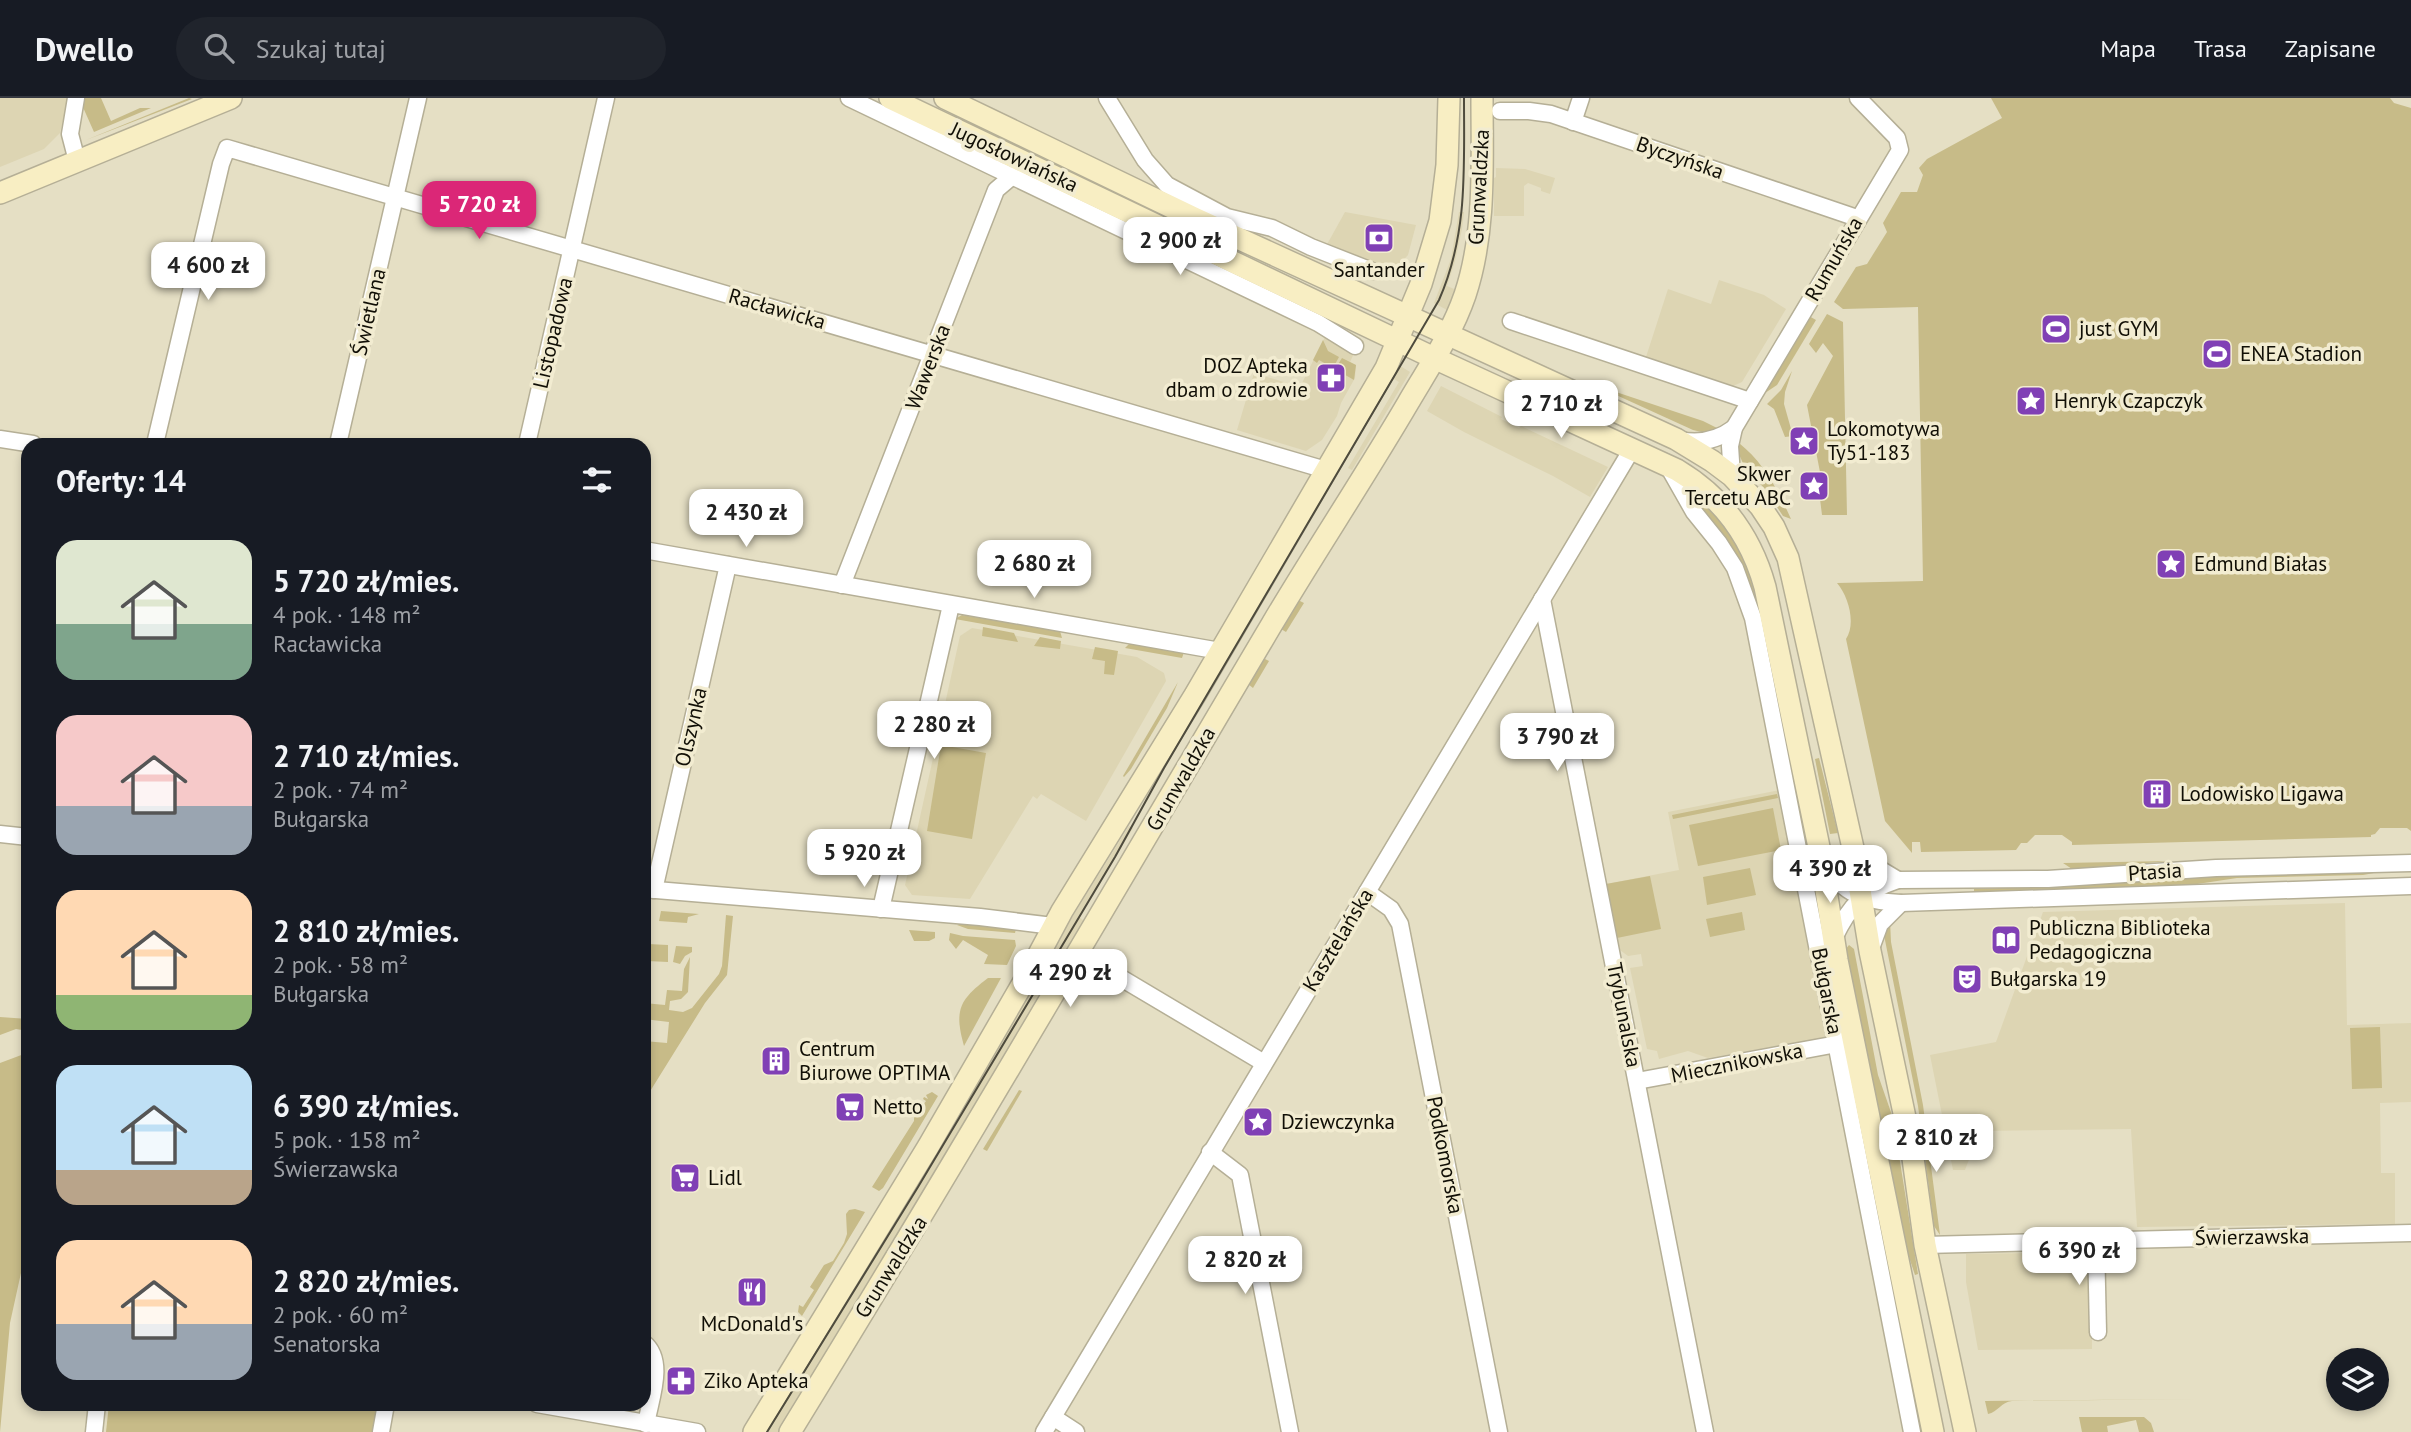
<!DOCTYPE html>
<html lang="pl">
<meta charset="utf-8">
<style>
:root{--surface:#171b24;--page:#20242c;--text:#f1f3f6;--muted:#9ea1a6;--line:#363941;--accent:#db2777}
body{margin:0;font-family:"PT Sans",sans-serif;background:var(--page);color:var(--text);height:100vh;display:flex;flex-direction:column;font-size:26px;white-space:nowrap}
*{box-sizing:border-box;margin:0}
p{font-size:23px;color:var(--muted)}
.icon{flex:none;width:38px;height:38px;fill:none;stroke:currentColor;stroke-width:2;stroke-linecap:round;stroke-linejoin:round}
.map{position:relative;flex:1;overflow:hidden}
.panel{position:absolute;left:21px;top:340px;width:630px;height:973px;display:flex;flex-direction:column;background:var(--surface);border-radius:21px;box-shadow:0 4px 10px #0003}
.panel>*{flex:none}
.tools{position:absolute;left:2326px;top:1250px;display:grid;gap:14px}
.tools a{display:grid;place-items:center;width:63px;height:63px;border-radius:50%;background:var(--surface);box-shadow:0 4px 10px #0003;font-size:35px}
.price{position:absolute;translate:-50% -60px;padding:0 16px;border-radius:14px;background:#fff;color:#222;font-size:23px;line-height:46px;filter:drop-shadow(0 2px 4px #0008)}
.price::after{content:'';position:absolute;left:50%;top:42px;width:21px;height:16px;margin-left:-10px;background:inherit;clip-path:polygon(0 0,100% 0,50% 100%)}
.price.active{background:var(--accent);color:#fff}
ul{padding:0;list-style:none}
li{display:flex;align-items:center;gap:21px;height:175px;padding:0 35px}
li span{display:grid;place-items:center;flex:none;width:196px;height:140px;border-radius:21px;color:#555}
li>.icon{margin-inline-start:auto}
span .icon{width:84px;height:84px;fill:#fffc;stroke-width:1}
li b{font-size:30px}
h2{display:flex;justify-content:space-between;align-items:center;height:84px;padding:0 35px;font-size:30px}
header{display:flex;align-items:center;gap:42px;box-sizing:border-box;height:98px;padding:0 35px;background:var(--surface);border-bottom:2px solid var(--line)}
header strong{font-size:33px}
nav{display:flex;gap:38px;margin-inline-start:auto;font-size:24px}
.search{width:490px;height:63px;background:var(--page);display:flex;align-items:center;gap:18px;box-sizing:border-box;padding:0 24px;border-radius:38px;color:var(--muted);font-size:26px}
.map>svg:first-child{display:block}
.built{fill:#ddd5b3}
.green{fill:#c7bb88}
.lines{fill:none;stroke-linecap:round;stroke-linejoin:round}
.street-casing{stroke:#b5af96;stroke-width:19}
.secondary-casing{stroke:#b5af96;stroke-width:24}
.street{stroke:#fff;stroke-width:16}
.secondary{stroke:#f8eec3;stroke-width:21}
.tram{stroke:#4e4b3d;stroke-width:2}
.labels{text-anchor:middle;stroke-width:7;stroke-linejoin:round;paint-order:stroke}
.street-label{font-size:21px;fill:#110f06;stroke:#f2ecd1}
.poi-label{font-size:21px;fill:#110f06;stroke:#f2ecd1;text-anchor:start}
</style>
<header>
<strong>Dwello</strong>
<div class="search"><svg class="icon" aria-label="search" viewBox="0 0 24 24"><circle cx="10" cy="10" r="6"/><path d="M15 15l6 6"/></svg>Szukaj tutaj</div>
<nav><a>Mapa</a><a>Trasa</a><a>Zapisane</a></nav>
</header>
<div class="map">
<svg width="2411" height="1334" viewBox="0 0 2411 1334">
<rect width="100%" height="100%" fill="#e5dfc4"/>
<g class="built">
<polygon points="0,0 68,0 60,35 44,51 0,69"/>
<polygon points="1496,70 1525,71 1555,80 1550,96 1541,93 1541,90 1528,85 1524,88 1524,118 1494,118 1494,80 1496,79"/>
<polygon points="1345,114 1416,127 1408,157 1394,172 1325,150"/>
<polygon points="1459,114 1464,114 1462,131 1455,163 1447,188 1459,193 1447,212 1434,205 1451,161"/>
<polygon points="1719,182 1764,197 1786,211 1742,284 1733,288 1646,259 1668,191 1711,206"/>
<polygon points="1326,237 1356,251 1350,264 1356,267 1355,280 1341,305 1337,318 1322,342 1306,353 1237,332 1254,275 1300,289"/>
<polygon points="1397,266 1410,274 1352,372 1348,370 1399,284 1389,278"/>
<polygon points="1441,288 1502,319 1501,321 1519,330 1521,328 1608,369 1590,399 1553,378 1464,334 1427,313"/>
<polygon points="972,530 1137,559 1164,575 1166,583 1086,723 1041,696 1037,701 1033,698 970,801 912,797 905,787 960,538"/>
<polygon points="1780,692 1828,939 1708,960 1688,953 1659,961 1657,953 1647,951 1630,870 1643,868 1641,856 1628,858 1620,852 1606,786 1679,772 1668,714"/>
<polygon points="1129,728 1133,730 1079,819 1085,824 781,1334 763,1334 1051,853"/>
<polygon points="2345,805 2347,927 2411,925 2411,1004 2380,1005 2381,1075 2395,1075 2395,1126 2137,1129 2131,1031 1980,1033 1965,1072 1953,1072 1930,957 1996,944 2043,814"/>
<polygon points="2091,1154 2092,1251 1978,1252 1966,1184 1966,1156"/>
</g>
<g class="green">
<polygon points="83,0 101,0 111,23 140,10 151,10 94,34 82,7"/>
<polygon points="189,0 192,1 86,42"/>
<path d="M 1991,0 L 2390,0 L 2394,5 L 2411,10 L 2411,733 L 2407,730 L 2380,730 L 2375,736 L 2371,737 L 2371,739 L 2072,747 L 2072,744 L 2062,737 L 2035,737 L 2027,745 L 2021,745 L 2016,752 L 1921,754 L 1920,744 L 1912,744 L 1912,755 L 1885,723 L 1846,541 C 1856,526 1849,499 1837,485 L 1923,483 L 1918,209 L 1843,211 L 1834,204 L 1856,169 L 1867,166 L 1887,134 L 1883,125 L 1901,94 L 1917,94 L 1923,77 L 1919,70 L 1927,61 L 2002,20 Z"/>
<polygon points="941,10 1228,146 1188,132 994,41"/>
<polygon points="1827,216 1843,224 1847,417 1822,417 1820,401 1825,400 1807,307 1833,258 1823,245 1816,255 1809,246"/>
<polygon points="1809,218 1816,222 1777,287 1765,295"/>
<polygon points="1323,242 1328,253 1339,259 1333,270 1319,262 1317,265 1313,262"/>
<polygon points="1342,260 1356,267 1354,282 1335,271"/>
<polygon points="1792,273 1785,294 1784,306 1793,338 1785,339 1774,311 1767,306 1781,292"/>
<polygon points="1592,286 1703,323 1719,331 1706,335 1693,332"/>
<path d="M 1739,345 C 1764,365 1778,392 1791,421 L 1783,418 L 1765,391 L 1745,370 L 1738,354 Z"/>
<path d="M 1689,390 L 1725,425 L 1752,475 L 1805,741 L 1760,520 C 1752,491 1742,464 1725,440 C 1713,423 1699,409 1689,390 Z"/>
<polygon points="1298,502 1304,505 1286,534 1281,531"/>
<polygon points="962,517 1060,533 1062,540 955,521"/>
<polygon points="983,529 1014,535 1018,544 982,538"/>
<polygon points="1040,539 1061,543 1060,551 1034,548"/>
<polygon points="1130,545 1184,554 1182,560 1125,550"/>
<polygon points="1095,549 1118,553 1114,577 1104,576 1105,563 1092,561"/>
<polygon points="1263,560 1269,563 1253,590 1248,586"/>
<polygon points="1178,584 1167,610 1131,671 1124,679 1123,678"/>
<polygon points="941,647 986,655 972,741 927,733"/>
<polygon points="1819,660 1838,735 1830,736 1815,661"/>
<polygon points="1777,696 1778,700 1673,721 1672,717"/>
<polygon points="1773,710 1781,752 1698,768 1689,727"/>
<polygon points="1809,759 1918,1309 1914,1308"/>
<polygon points="2170,763 2075,771 2075,773 2063,765"/>
<polygon points="1750,770 1756,797 1707,807 1703,779"/>
<path d="M 2374,773 L 2374,775 L 2363,777 L 2237,780 L 2184,788 L 1974,794 L 1974,791 C 2053,789 2134,782 2214,777 C 2267,774 2321,774 2374,773 Z"/>
<polygon points="1650,778 1661,831 1617,840 1606,786"/>
<polygon points="661,813 699,816 688,819 687,825 659,823"/>
<polygon points="1742,814 1745,832 1710,839 1706,821"/>
<polygon points="726,817 733,818 727,877 705,905 644,1003 644,943 667,945 669,924 644,921 644,905 665,907 667,892 682,893 684,871 690,859 688,894 681,901 670,903 669,912 683,914 692,910 719,876 722,868"/>
<polygon points="1890,823 1891,844 1923,1007 1940,1137 1934,1128 1918,1008 1885,842 1885,835"/>
<polygon points="962,825 1016,831 1015,835 968,831 957,827"/>
<polygon points="909,832 935,834 935,840 929,843 914,843"/>
<polygon points="950,835 963,838 1015,842 1016,848 1007,867 984,866 988,857 963,842 956,851 949,842"/>
<polygon points="648,846 668,847 668,864 647,863"/>
<polygon points="1849,847 1854,851 1878,977 1893,1020 1918,1176 1915,1177 1901,1135 1845,852"/>
<polygon points="676,848 692,849 692,854 685,858 680,866 673,864"/>
<path d="M 988,880 L 1001,880 L 964,948 C 954,912 959,902 988,880 Z"/>
<polygon points="0,919 28,921 28,933 16,931 0,937"/>
<polygon points="2380,929 2382,990 2352,991 2350,930"/>
<polygon points="24,956 28,956 28,1143 10,1225 0,1334 0,965"/>
<polygon points="1019,992 1022,993 987,1053 983,1051"/>
<polygon points="932,994 938,998 883,1090 879,1093 872,1089 914,1023 914,1020 926,1003 923,1001 924,999 928,1001 926,997"/>
<polygon points="855,1111 865,1114 802,1218 798,1214 799,1207 803,1209 814,1192 810,1189 824,1167 833,1163 844,1145 847,1136 846,1116 849,1112"/>
<path d="M 2198,1301 L 2012,1303 C 2001,1304 1998,1314 1988,1316 L 1985,1303 Z"/>
<polygon points="109,1306 379,1306 374,1334 106,1334"/>
<polygon points="2079,1319 2144,1319 2151,1325 2154,1334 2139,1334 2136,1322 2107,1328 2108,1334 2082,1334"/>
</g>
<g class="lines">
<g class="street-casing">
<g id="street">
<polyline points="76,0 70,36 77,63"/>
<polyline points="849,0 1318,225 1355,248"/>
<polyline points="1107,0 1145,62 1167,87 1227,119 1272,130 1311,149 1372,173"/>
<polyline points="1500,13 1529,13 1551,16 1857,120"/>
<polyline points="1573,24 1581,0"/>
<polyline points="1511,223 1750,303"/>
<polyline points="0,341 33,346"/>
<path d="M 1680,342 C 1700,346 1718,342 1734,330"/>
<polyline points="155,346 221,66 227,50 1326,372"/>
<polyline points="338,346 418,0"/>
<polyline points="527,346 606,0"/>
<polyline points="1669,370 1694,414 1719,445 1735,470 1753,520 1912,1334"/>
<polyline points="1732,378 1730,348 1734,330 1900,52 1897,40 1858,0"/>
<polyline points="644,452 1220,553"/>
<polyline points="842,487 996,92 1017,74"/>
<polyline points="1542,501 1705,1334"/>
<polyline points="0,736 28,739"/>
<polyline points="1853,750 1868,764 1898,782"/>
<path d="M 1825,766 C 1844,798 1865,803 1901,805 L 2411,788"/>
<polyline points="644,791 980,819 1053,828"/>
<polyline points="654,792 728,467"/>
<polyline points="1367,794 1391,811 1400,826 1499,1334"/>
<polyline points="881,811 951,507"/>
<path d="M 1834,840 C 1850,807 1862,794 1898,782 L 2048,781 L 2216,770 L 2411,765"/>
<polyline points="1870,853 1880,826 1901,805"/>
<polyline points="1079,855 1264,965"/>
<polyline points="1637,983 1837,946"/>
<polyline points="1210,1054 1240,1077 1290,1334"/>
<polyline points="2096,1143 2098,1234"/>
<polyline points="1925,1147 2411,1135"/>
<path d="M 644,1245 C 666,1263 650,1302 646,1326"/>
<polyline points="537,1306 697,1334"/>
<polyline points="1053,1319 1076,1334"/>
<polyline points="94,1334 97,1306"/>
<polyline points="381,1334 386,1306"/>
<polyline points="1044,1334 1632,351"/>
</g>
</g>
<g class="secondary-casing">
<g id="secondary">
<path d="M 890,0 L 1434,260 L 1677,372 C 1722,399 1751,438 1765,489 L 1820,754 L 1837,862 L 1933,1334"/>
<polyline points="945,0 1194,120 1676,341 1712,363 1732,378 1760,408 1774,429 1788,460 1853,750 1870,853 1912,1053 1925,1147 1965,1334"/>
<polyline points="0,95 231,0"/>
<polyline points="754,1334 928,1049 1030,873 1062,813 1195,597 1386,270 1421,186 1440,123 1447,67 1449,0"/>
<path d="M 790,1334 C 954,1067 1112,796 1272,526 C 1316,452 1364,380 1408,305 C 1428,271 1452,235 1465,197 C 1486,134 1482,66 1482,0"/>
</g>
</g>
<use href="#street" class="street"/>
<use href="#secondary" class="secondary"/>
<path class="tram" d="M 767,1334 L 918,1089 L 1115,759 L 1164,670 L 1439,202 C 1468,136 1464,71 1464,0"/>
</g>
<defs>
<g id="bank-square" transform="scale(1.575)"><rect x="-9" y="-9" width="18" height="18" rx="4" fill="#8040b5" stroke="#f2ecd1"/><path d="M-6-4H6V4H-6ZM0-2.3a2.3 2.3 0 1 0 0 4.6a2.3 2.3 0 1 0 0-4.6Z" fill="#fff"/></g>
<g id="stadium-square" transform="scale(1.575)"><rect x="-9" y="-9" width="18" height="18" rx="4" fill="#8040b5" stroke="#f2ecd1"/><path d="M0-5a6.5 5 0 1 0 0 10a6.5 5 0 1 0 0-10ZM-3.5-1.8h7v3.6h-7Z" fill="#fff"/></g>
<g id="pharmacy-square" transform="scale(1.575)"><rect x="-9" y="-9" width="18" height="18" rx="4" fill="#8040b5" stroke="#f2ecd1"/><path d="M-2-6h4v4h4v4h-4v4h-4v-4h-4v-4h4Z" fill="#fff"/></g>
<g id="sight-square" transform="scale(1.575)"><rect x="-9" y="-9" width="18" height="18" rx="4" fill="#8040b5" stroke="#f2ecd1"/><path d="M0-6L1.8-2.2L6-1.7L2.9 1.2L3.7 5.4L0 3.3L-3.7 5.4L-2.9 1.2L-6-1.7L-1.8-2.2Z" fill="#fff"/></g>
<g id="building-square" transform="scale(1.575)"><rect x="-9" y="-9" width="18" height="18" rx="4" fill="#8040b5" stroke="#f2ecd1"/><path d="M-4-6H4V6H1V3H-1V6H-4ZM-2.5-4.3h1.7v1.8h-1.7ZM.8-4.3h1.7v1.8H.8ZM-2.5-1h1.7V.8h-1.7ZM.8-1h1.7V.8H.8Z" fill="#fff"/></g>
<g id="library-square" transform="scale(1.575)"><rect x="-9" y="-9" width="18" height="18" rx="4" fill="#8040b5" stroke="#f2ecd1"/><path d="M-6-4Q-3-5.5-.7-3.5V5Q-3 3-6 4ZM6-4Q3-5.5 .7-3.5V5Q3 3 6 4Z" fill="#fff"/></g>
<g id="theatre-square" transform="scale(1.575)"><rect x="-9" y="-9" width="18" height="18" rx="4" fill="#8040b5" stroke="#f2ecd1"/><path d="M-5-5.5Q0-4 5-5.5V0Q5 5 0 6Q-5 5-5 0ZM-3.3-2.5H-1v1.5H-3.3ZM1-2.5H3.3v1.5H1ZM-2.8 1Q0 5.5 2.8 1Z" fill="#fff"/></g>
<g id="supermarket-square" transform="scale(1.575)"><rect x="-9" y="-9" width="18" height="18" rx="4" fill="#8040b5" stroke="#f2ecd1"/><path d="M-6-5.5h2.5l.6 2H6L4.5 2H-2.5L-4.4-4H-6ZM-1.5 3.2a1.3 1.3 0 1 0 .1 0ZM3 3.2a1.3 1.3 0 1 0 .1 0Z" fill="#fff"/></g>
<g id="restaurant-square" transform="scale(1.575)"><rect x="-9" y="-9" width="18" height="18" rx="4" fill="#8040b5" stroke="#f2ecd1"/><path d="M-5-6h1v4h1v-4h1v4h1v-4h1v5L-1.5 .5V6h-2V.5L-5-1ZM5-6V6H3V1.5H1.5Q1.5-4 5-6Z" fill="#fff"/></g>
</defs>
<g fill-rule="evenodd">
<use href="#bank-square" x="1379" y="140"/>
<use href="#stadium-square" x="2056" y="231"/>
<use href="#stadium-square" x="2217" y="256"/>
<use href="#pharmacy-square" x="1331" y="280"/>
<use href="#sight-square" x="2031" y="303"/>
<use href="#sight-square" x="1804" y="343"/>
<use href="#sight-square" x="1814" y="388"/>
<use href="#sight-square" x="2171" y="466"/>
<use href="#building-square" x="2157" y="696"/>
<use href="#library-square" x="2006" y="842"/>
<use href="#theatre-square" x="1967" y="881"/>
<use href="#building-square" x="776" y="963"/>
<use href="#supermarket-square" x="850" y="1009"/>
<use href="#sight-square" x="1258" y="1024"/>
<use href="#supermarket-square" x="685" y="1080"/>
<use href="#restaurant-square" x="752" y="1194"/>
<use href="#pharmacy-square" x="681" y="1283"/>
</g>
<g class="labels">
<g class="street-label">
<text transform="translate(1014 59) rotate(25)" y="7">Jugosłowiańska</text>
<text transform="translate(1680 60) rotate(19)" y="7">Byczyńska</text>
<text transform="translate(1479 89) rotate(-87)" y="7">Grunwaldzka</text>
<text transform="translate(1834 161) rotate(-60)" y="7">Rumuńska</text>
<text transform="translate(777 211) rotate(16)" y="7">Racławicka</text>
<text transform="translate(369 214) rotate(-77)" y="7">Świetlana</text>
<text transform="translate(553 235) rotate(-77)" y="7">Listopadowa</text>
<text transform="translate(928 269) rotate(-69)" y="7">Wawerska</text>
<text transform="translate(691 629) rotate(-77)" y="7">Olszynka</text>
<text transform="translate(1181 681) rotate(-60)" y="7">Grunwaldzka</text>
<text transform="translate(2155 774) rotate(-4)" y="7">Ptasia</text>
<text transform="translate(1338 842) rotate(-59)" y="7">Kasztelańska</text>
<text transform="translate(1827 893) rotate(79)" y="7">Bułgarska</text>
<text transform="translate(1624 917) rotate(79)" y="7">Trybunalska</text>
<text transform="translate(1737 965) rotate(-11)" y="7">Miecznikowska</text>
<text transform="translate(1445 1057) rotate(79)" y="7">Podkomorska</text>
<text transform="translate(2252 1139) rotate(-1)" y="7">Świerzawska</text>
<text transform="translate(891 1169) rotate(-58)" y="7">Grunwaldzka</text>
</g>
<g class="poi-label">
<text x="1379" y="179" text-anchor="middle">Santander</text>
<text x="2079" y="238">just GYM</text>
<text x="2240" y="263">ENEA Stadion</text>
<text x="1308" y="275" text-anchor="end">DOZ Apteka<tspan x="1308" dy="24">dbam o zdrowie</tspan></text>
<text x="2054" y="310">Henryk Czapczyk</text>
<text x="1827" y="338">Lokomotywa<tspan x="1827" dy="24">Ty51-183</tspan></text>
<text x="1791" y="383" text-anchor="end">Skwer<tspan x="1791" dy="24">Tercetu ABC</tspan></text>
<text x="2194" y="473">Edmund Białas</text>
<text x="2180" y="703">Lodowisko Ligawa</text>
<text x="2029" y="837">Publiczna Biblioteka<tspan x="2029" dy="24">Pedagogiczna</tspan></text>
<text x="1990" y="888">Bułgarska 19</text>
<text x="799" y="958">Centrum<tspan x="799" dy="24">Biurowe OPTIMA</tspan></text>
<text x="873" y="1016">Netto</text>
<text x="1281" y="1031">Dziewczynka</text>
<text x="708" y="1087">Lidl</text>
<text x="752" y="1233" text-anchor="middle">McDonald's</text>
<text x="704" y="1290">Ziko Apteka</text>
</g>
</g>
</svg>
<div class="tools">
<a><svg class="icon" aria-label="layers" viewBox="0 0 24 24"><path d="M12 4l9 5-9 5-9-5zM3 14l9 5 9-5"/></svg></a>
</div>
<b class="price active" style="left:479px;top:143px">5 720 zł</b>
<b class="price" style="left:1180px;top:179px">2 900 zł</b>
<b class="price" style="left:208px;top:204px">4 600 zł</b>
<b class="price" style="left:1561px;top:342px">2 710 zł</b>
<b class="price" style="left:746px;top:451px">2 430 zł</b>
<b class="price" style="left:1034px;top:502px">2 680 zł</b>
<b class="price" style="left:934px;top:663px">2 280 zł</b>
<b class="price" style="left:1557px;top:675px">3 790 zł</b>
<b class="price" style="left:864px;top:791px">5 920 zł</b>
<b class="price" style="left:1830px;top:807px">4 390 zł</b>
<b class="price" style="left:1070px;top:911px">4 290 zł</b>
<b class="price" style="left:1936px;top:1076px">2 810 zł</b>
<b class="price" style="left:2079px;top:1189px">6 390 zł</b>
<b class="price" style="left:1245px;top:1198px">2 820 zł</b>
<section class="panel">
<h2>Oferty: 14<svg class="icon" aria-label="filters" viewBox="0 0 24 24"><path d="M4 7h16M4 17h16"/><circle cx="9" cy="7" r="2"/><circle cx="15" cy="17" r="2"/></svg></h2>
<ul>
<li><span style="background:linear-gradient(#dfe7d0 60%,#7fa58c 0)"><svg class="icon" aria-label="home" viewBox="0 0 24 24"><path d="M3 11l9-7 9 7M6 9v11h12V9"/></svg></span><div><b>5 720 zł/mies.</b><p>4 pok. · 148 m²</p><p>Racławicka</p></div></li>
<li><span style="background:linear-gradient(#f6c9c9 65%,#9aa5b1 0)"><svg class="icon" aria-label="home" viewBox="0 0 24 24"><path d="M3 11l9-7 9 7M6 9v11h12V9"/></svg></span><div><b>2 710 zł/mies.</b><p>2 pok. · 74 m²</p><p>Bułgarska</p></div></li>
<li><span style="background:linear-gradient(#ffd9b3 75%,#8fb573 0)"><svg class="icon" aria-label="home" viewBox="0 0 24 24"><path d="M3 11l9-7 9 7M6 9v11h12V9"/></svg></span><div><b>2 810 zł/mies.</b><p>2 pok. · 58 m²</p><p>Bułgarska</p></div></li>
<li><span style="background:linear-gradient(#bfe0f5 75%,#b9a48a 0)"><svg class="icon" aria-label="home" viewBox="0 0 24 24"><path d="M3 11l9-7 9 7M6 9v11h12V9"/></svg></span><div><b>6 390 zł/mies.</b><p>5 pok. · 158 m²</p><p>Świerzawska</p></div></li>
<li><span style="background:linear-gradient(#ffd9b3 60%,#9aa5b1 0)"><svg class="icon" aria-label="home" viewBox="0 0 24 24"><path d="M3 11l9-7 9 7M6 9v11h12V9"/></svg></span><div><b>2 820 zł/mies.</b><p>2 pok. · 60 m²</p><p>Senatorska</p></div></li>
</ul>
</section>
</div>
